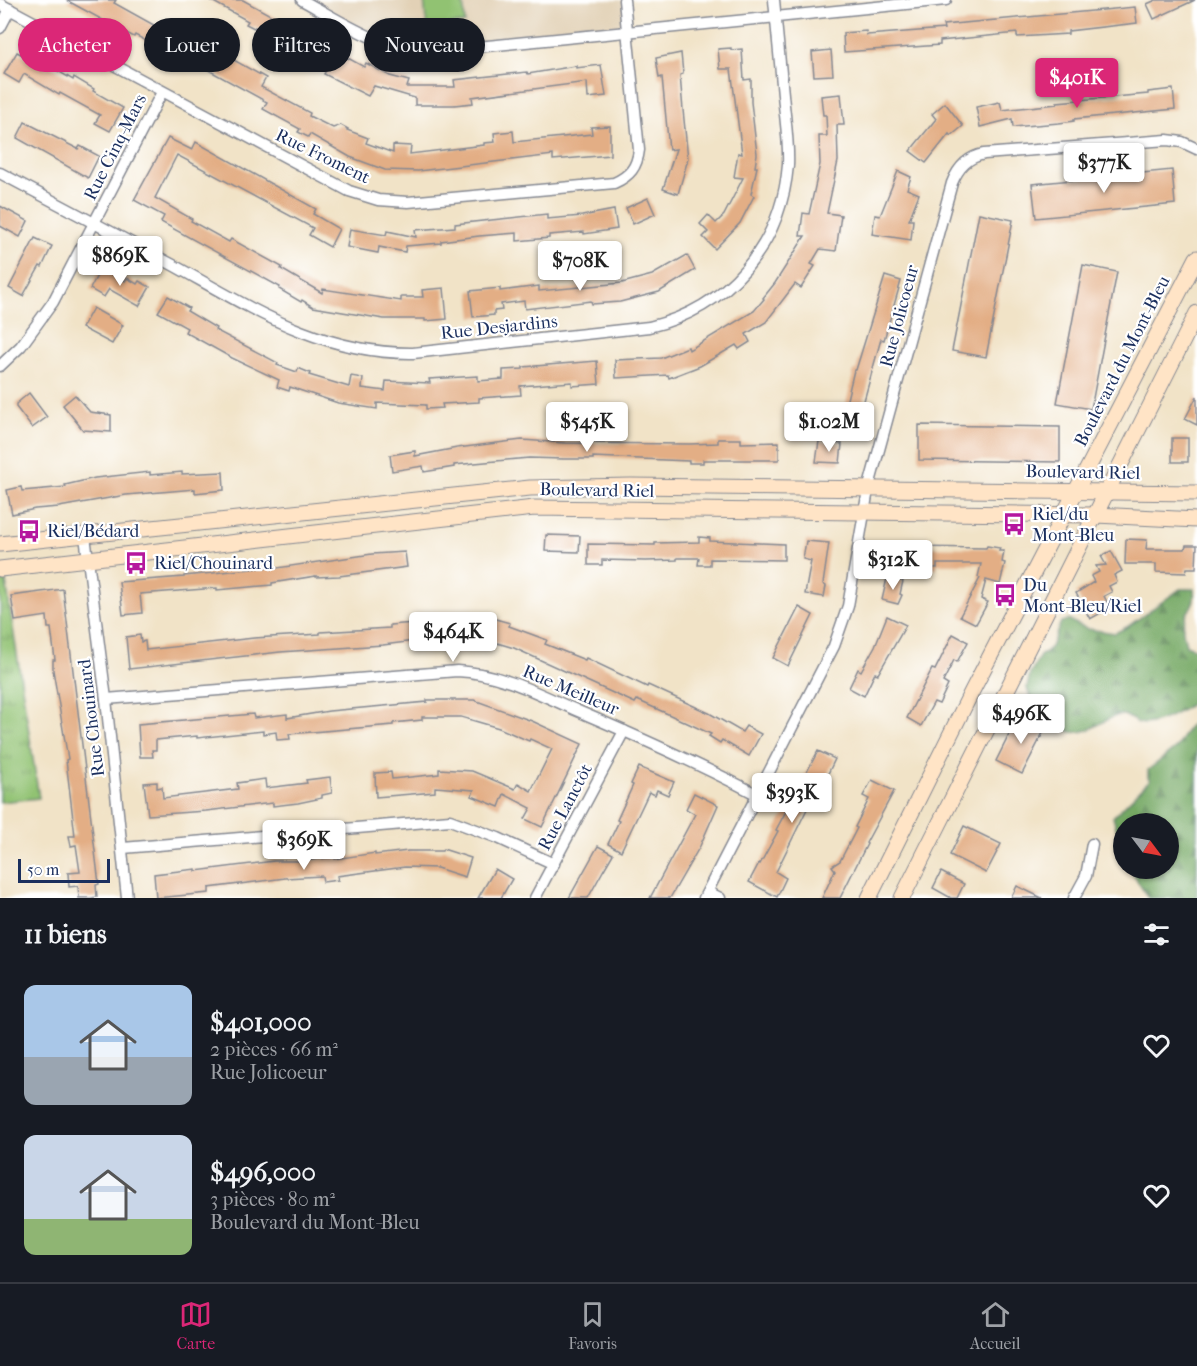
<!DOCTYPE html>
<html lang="fr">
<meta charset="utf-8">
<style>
:root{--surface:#171b24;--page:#242831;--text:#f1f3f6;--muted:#9ea1a6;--line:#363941;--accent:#db2777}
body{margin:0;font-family:"IM FELL French Canon",serif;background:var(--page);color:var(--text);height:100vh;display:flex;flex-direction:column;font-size:22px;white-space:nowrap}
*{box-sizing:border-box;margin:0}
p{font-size:20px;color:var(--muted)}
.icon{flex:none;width:33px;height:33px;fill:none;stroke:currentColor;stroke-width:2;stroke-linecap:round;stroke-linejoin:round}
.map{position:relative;height:898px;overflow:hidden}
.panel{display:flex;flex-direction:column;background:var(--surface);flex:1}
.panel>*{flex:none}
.banner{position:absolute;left:18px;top:18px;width:600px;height:54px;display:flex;gap:12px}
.needle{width:39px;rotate:122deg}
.tools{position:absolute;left:1113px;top:813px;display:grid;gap:12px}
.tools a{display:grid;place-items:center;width:66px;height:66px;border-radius:50%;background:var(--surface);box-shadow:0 2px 4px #0004;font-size:30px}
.scale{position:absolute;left:18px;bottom:15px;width:92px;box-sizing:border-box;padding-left:6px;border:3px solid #1b2f5e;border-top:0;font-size:16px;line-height:21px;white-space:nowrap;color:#1b2f5e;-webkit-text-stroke:4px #fff;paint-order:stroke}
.price{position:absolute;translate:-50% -51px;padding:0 14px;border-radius:6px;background:#fff;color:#222;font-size:20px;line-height:39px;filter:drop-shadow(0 2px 3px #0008)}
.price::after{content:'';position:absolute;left:50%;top:36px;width:18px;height:14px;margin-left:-9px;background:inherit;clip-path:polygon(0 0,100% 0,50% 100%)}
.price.on{background:var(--accent);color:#fff}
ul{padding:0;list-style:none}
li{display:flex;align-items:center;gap:18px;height:150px;padding:0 24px}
li span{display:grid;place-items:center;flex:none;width:168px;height:120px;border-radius:12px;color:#555}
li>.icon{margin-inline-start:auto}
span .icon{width:72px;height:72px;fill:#fffc;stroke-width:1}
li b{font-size:26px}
h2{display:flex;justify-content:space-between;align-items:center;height:72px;padding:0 24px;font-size:26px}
.tag{padding:0 21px;border-radius:27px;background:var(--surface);box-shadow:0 2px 4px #0004;font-size:21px;line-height:54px}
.tag.on{background:var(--accent);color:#fff}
.dock{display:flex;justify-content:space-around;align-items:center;height:84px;border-top:2px solid var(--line);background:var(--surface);font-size:16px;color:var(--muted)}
.dock a{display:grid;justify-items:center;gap:3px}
.dock .on{color:var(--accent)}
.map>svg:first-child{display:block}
.built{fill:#e2d1b6}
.forest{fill:url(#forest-firs);stroke:#486c61;stroke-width:1.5}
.park{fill:url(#park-tufts);stroke:#567868;stroke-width:1.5}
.pitch{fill:#91c272;stroke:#567868;stroke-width:1.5}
.building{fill:#e3ae85}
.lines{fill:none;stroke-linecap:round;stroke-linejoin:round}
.street-casing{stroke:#868992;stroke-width:13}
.secondary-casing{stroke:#868992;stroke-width:17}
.street{stroke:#fff;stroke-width:10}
.secondary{stroke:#ffe4c6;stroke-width:15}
.labels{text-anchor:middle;stroke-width:4.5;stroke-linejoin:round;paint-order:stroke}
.street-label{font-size:18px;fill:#1b2f5e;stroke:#fff}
.poi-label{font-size:18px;fill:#1b2f5e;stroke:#fff;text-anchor:start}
</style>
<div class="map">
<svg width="1197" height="898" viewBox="0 0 1197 898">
<defs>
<pattern id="forest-firs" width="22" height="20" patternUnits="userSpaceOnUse" patternTransform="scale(1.5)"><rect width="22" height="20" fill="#74a864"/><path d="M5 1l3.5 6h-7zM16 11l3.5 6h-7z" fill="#5e8956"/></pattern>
<pattern id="park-tufts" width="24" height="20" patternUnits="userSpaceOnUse" patternTransform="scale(1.5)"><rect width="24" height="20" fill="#91c272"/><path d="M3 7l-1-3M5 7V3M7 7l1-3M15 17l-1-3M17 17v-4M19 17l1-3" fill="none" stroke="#769e61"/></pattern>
</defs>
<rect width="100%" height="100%" fill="#fff"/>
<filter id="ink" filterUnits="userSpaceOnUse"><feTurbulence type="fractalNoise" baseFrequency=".0167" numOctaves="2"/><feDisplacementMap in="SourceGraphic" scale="12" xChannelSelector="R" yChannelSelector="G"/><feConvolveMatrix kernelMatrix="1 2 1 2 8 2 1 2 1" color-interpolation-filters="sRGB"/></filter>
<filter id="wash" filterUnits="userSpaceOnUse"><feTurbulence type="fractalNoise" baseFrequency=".008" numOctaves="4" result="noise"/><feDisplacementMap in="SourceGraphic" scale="24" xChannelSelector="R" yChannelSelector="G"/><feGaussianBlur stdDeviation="1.35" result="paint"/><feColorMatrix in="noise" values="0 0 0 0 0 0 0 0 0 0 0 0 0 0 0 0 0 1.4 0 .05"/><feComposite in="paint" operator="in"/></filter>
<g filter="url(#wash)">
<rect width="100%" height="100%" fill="#f1e3c7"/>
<polygon class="built" points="314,0 624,0 628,31 411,51 312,5"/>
<g class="forest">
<path d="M 1180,589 L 1194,589 C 1197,607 1186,608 1183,625 C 1182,631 1185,639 1186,645 L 1197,649 L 1197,699 C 1185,710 1156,727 1139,723 C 1131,721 1127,713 1118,715 C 1102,720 1089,735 1071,732 C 1063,730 1060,721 1054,716 C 1048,710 1038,706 1031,701 L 1027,688 L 1030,674 L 1040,656 L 1051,647 L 1061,622 L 1068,620 L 1088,629 L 1115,633 L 1127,627 Z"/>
<polygon points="1197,722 1197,898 1148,898 1130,869 1168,868 1168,824 1124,824 1123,853 1113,817 1150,780 1148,777 1148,770 1176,748 1190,725"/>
</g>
<polygon class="park" points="0,569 4,569 39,798 0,802"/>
<polygon class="pitch" points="424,0 463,0 465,23 427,27"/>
<g id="blocks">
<g class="building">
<polygon points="66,0 116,0 114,3 170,34 162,49 135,35 134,37"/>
<polygon points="210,0 243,0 364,67 366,63 390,76 409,81 407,87 455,87 454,80 527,72 528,74 576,66 576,68 601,65 606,96 588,98 587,82 472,97 473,103 454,105 415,105 415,98 374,86 368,96 324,74 328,67 255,27 254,28 246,24 248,21"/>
<polygon points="1156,0 1195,0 1154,19 1147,4"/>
<polygon points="1135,7 1137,23 1068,31 1068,34 1017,37 1017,33 940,41 940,45 844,52 843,33 866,31 867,35 944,29 943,25"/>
<polygon points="188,44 212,57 216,50 266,78 261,87 310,113 309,116 333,128 341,125 348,129 347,130 368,138 366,143 393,153 393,145 411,146 410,154 484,145 484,143 495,142 494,133 513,131 514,142 592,134 591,127 610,126 610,155 553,160 553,155 418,171 385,170 350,157 310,134 308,137 298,132 300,129 263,109 267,102 203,67 201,70 180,58"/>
<polygon points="731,48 731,50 742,49 744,80 751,79 751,102 757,154 755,167 757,167 751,194 754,196 740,223 715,249 703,237 708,232 700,224 708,215 716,223 724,215 743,178 734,177 738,153 742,154 731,69 720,69 718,49"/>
<polygon points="831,50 833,75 814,76 812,52"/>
<polygon points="17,52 47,68 48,65 73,80 74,77 94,89 93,91 123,108 110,131 95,123 100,115 60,93 59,95 24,74 19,83 4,74"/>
<polygon points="681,53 683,74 680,75 683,110 688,159 678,194 663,189 676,149 669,150 662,77 659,78 656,58"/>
<polygon points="1173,89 1175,109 1074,119 1074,121 1059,123 1013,127 1012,119 980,127 976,107 1000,102 1002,110 1057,104 1057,102 1148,94 1148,92"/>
<polygon points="841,94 844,125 837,125 838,161 827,213 841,215 836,251 820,249 811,264 815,266 801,288 795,284 766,322 746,334 750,342 739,349 736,345 700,366 669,378 668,375 616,378 615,360 661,358 688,347 689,350 754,311 764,299 763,298 775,283 805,236 800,236 803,213 809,214 820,164 819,136 827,136 826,115 823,115 821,96"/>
<polygon points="945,103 963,126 951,136 949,134 926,163 910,151 936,119 932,114"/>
<polygon points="25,122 78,149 80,146 99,156 88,178 17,138"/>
<polygon points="168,138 192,150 196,142 316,209 313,214 339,229 330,247 309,235 313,228 177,155 155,198 192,219 191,221 229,242 231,239 282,267 281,269 322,293 323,289 401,301 401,297 423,297 422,290 444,288 447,319 425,321 425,319 384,319 313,307 302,300 301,302 279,289 280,287 161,222 164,216 134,200"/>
<polygon points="1172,170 1175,204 1036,218 1032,184"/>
<polygon points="898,171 911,177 907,189 919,194 909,220 913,220 911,240 872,234 875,215 880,216"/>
<polygon points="648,198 655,214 633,224 626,208"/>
<polygon points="0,206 28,221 20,237 0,226"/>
<polygon points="614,210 617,229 584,234 584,232 549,235 549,238 517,241 517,233 479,236 441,241 441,243 406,246 405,252 379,247 378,253 347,247 350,229 386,235 387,231 416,237 415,230 455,227 455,224 547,214 547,219 582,216"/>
<polygon points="979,213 1013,220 986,357 952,351"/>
<polygon points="35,238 52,246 42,267 40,266 23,296 9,288"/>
<polygon points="687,255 695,270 659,292 620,302 592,304 591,301 525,309 524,301 501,304 502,310 494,311 494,315 473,317 470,291 500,288 500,291 539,286 539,291 622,283 652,275"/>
<polygon points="1083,265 1117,272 1091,409 1057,403"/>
<polygon points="101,268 125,281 127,278 137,284 139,281 150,287 139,306 109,289 104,297 90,289"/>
<polygon points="885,276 901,281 884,340 881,339 854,437 839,433 854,370 856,370"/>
<polygon points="168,296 189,308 187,311 216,328 215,330 278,363 277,365 297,372 298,368 310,373 309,375 349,387 351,376 363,378 362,388 385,391 386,381 430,383 429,379 478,376 478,381 503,379 503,370 523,369 523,367 597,361 599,384 572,386 572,382 520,386 521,395 479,398 479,402 442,404 443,408 426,409 426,405 377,403 377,409 338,403 290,387 289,391 277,387 279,380 232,358 185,332 187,328 158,312"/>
<polygon points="93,308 123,325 112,344 82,328"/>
<polygon points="29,393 47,417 32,428 16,407 16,404"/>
<polygon points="75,395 90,412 111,415 111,432 83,430 63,405"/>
<polygon points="1197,396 1197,425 1185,419"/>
<polygon points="919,425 1060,427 1060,462 919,460"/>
<rect x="1172" y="438" width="16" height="24"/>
<polygon points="718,439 741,439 741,443 779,442 779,460 703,460 703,463 689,463 689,461 593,457 593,459 564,459 529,458 454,465 454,467 424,472 423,466 392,471 390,455 415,451 415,456 457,448 522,440 565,443 690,444 718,443"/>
<polygon points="819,441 842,444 840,463 816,462"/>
<polygon points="150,472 150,475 182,472 182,474 223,472 224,490 195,493 195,489 126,495 59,507 35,509 12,514 7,490 21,487 22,491 66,487 65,485 95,478"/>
<polygon points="546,535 580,536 579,552 545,551"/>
<polygon points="699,537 710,538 710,541 784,544 784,560 710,559 710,565 698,565 699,558 677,558 677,560 646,561 602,560 602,565 588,565 588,544 655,545 655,543 699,542"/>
<polygon points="1126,539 1147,540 1146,549 1185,549 1186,545 1197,545 1196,568 1187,568 1186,573 1156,572 1156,564 1125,564"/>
<polygon points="806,541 829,543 823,584 826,586 824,597 805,594 811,561 803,559"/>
<polygon points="987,546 1000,548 999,551 1004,551 1002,562 1005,563 1000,584 986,580 981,599 988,602 976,624 960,616 980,578 978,577 981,564 937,564 937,568 901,567 901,549 912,549 912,547 986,548"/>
<polygon points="1111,551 1122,571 1114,575 1117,582 1109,586 1112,592 1104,596 1107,602 1098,607 1101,613 1090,619 1076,593 1094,582 1091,576 1099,572 1096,566 1106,565 1101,556"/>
<polygon points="405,552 407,567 339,576 316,577 316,576 272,583 272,585 217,590 217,588 140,594 142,613 123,615 119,582 184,577 184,576 271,567 271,569 372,554"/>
<polygon points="887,578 903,581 900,594 902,595 898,604 882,600"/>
<polygon points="63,589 99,884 96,885 97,897 91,898 79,898 78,886 69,887 68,873 80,872 76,845 71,846 69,836 75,836 66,760 68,759 53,670 53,660 55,660 51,628 48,628 47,616 15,621 11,596"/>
<polygon points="799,607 813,615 788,666 773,658"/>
<polygon points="887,616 906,625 878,674 875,673 864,696 849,688 858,669 861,671 875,646"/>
<polygon points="492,618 510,623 509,626 547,640 545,644 585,660 586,658 647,687 648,685 709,713 742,732 746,726 761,734 749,756 722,740 720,743 709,736 711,734 668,714 637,700 635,703 514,648 477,637 476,641 446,637 383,645 280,652 129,669 126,637 140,635 141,642 145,641 146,650 254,638 320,634 320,632 390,628 390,625 414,623 414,627 455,620 491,624"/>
<polygon points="953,634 968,642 957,662 954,660 943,682 948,685 939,704 934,702 921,726 907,718 932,669 935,670"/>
<polygon points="427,700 474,700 532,721 582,744 542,827 525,819 531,808 504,794 499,807 472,796 474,790 435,787 435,792 376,797 375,773 391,772 392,779 439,774 439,769 472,771 515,789 518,783 531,791 552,749 530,739 529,741 499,728 461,717 422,717 422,720 393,723 393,725 289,734 290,739 277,740 276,732 263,734 263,731 197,738 197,736 156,740 156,750 152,750 153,757 140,757 138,724 253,714 254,718 287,714 287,718 329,711 427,702"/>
<polygon points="1031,719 1046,727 1022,774 996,761 1016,721 1027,726"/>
<polygon points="818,751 835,759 823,784 828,787 819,805 811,801 776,872 786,878 777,897 749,882 759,863 760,864 778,831 776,830"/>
<polygon points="639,767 674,782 668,795 657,790 655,795 649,792 621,851 608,844 619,821 617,820 633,785 631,784"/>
<polygon points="330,777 332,793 322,795 322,798 298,803 273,806 273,803 206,811 148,815 144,783 157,782 157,788 162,787 163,798 238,789 237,783 265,779 266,788 307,783 306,780"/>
<polygon points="872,780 894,791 866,843 867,844 840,898 822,898 835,870 832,866 840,861 857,828 855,827 869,799 863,796"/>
<polygon points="694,793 718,805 700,846 670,898 650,898 695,814 686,809"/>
<polygon points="964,826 1001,844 986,873 950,855"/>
<polygon points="598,846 613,854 603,871 588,898 569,898"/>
<polygon points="443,849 471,858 465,877 437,868 405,867 337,876 338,880 323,882 322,876 285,878 209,888 209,893 156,898 154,874 196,869 196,871 274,861 303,861 335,857 335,859 375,853 375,855 408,851 442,851"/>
<polygon points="495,869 512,879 501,898 478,898"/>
<polygon points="941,872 964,884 957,898 951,898 933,888"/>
<polygon points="1017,886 1042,898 1011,898"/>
</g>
</g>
</g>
<g filter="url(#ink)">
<use href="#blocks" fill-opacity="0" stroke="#868992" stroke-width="1.5"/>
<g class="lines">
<g class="street-casing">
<g id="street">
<path d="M 302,0 C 338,20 385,51 427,52 L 946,0"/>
<path d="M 0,4 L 349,191 L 378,200 L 408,202 L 614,183 C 630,176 637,167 639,150 L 624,0"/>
<polyline points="0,28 10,9"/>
<path d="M 0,173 C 58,204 115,234 173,265 C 251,308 320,354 413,353 L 649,327 C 728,308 781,246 788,165 C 789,145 786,125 784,105 C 781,70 777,35 774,0"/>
<polyline points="0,366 21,346 53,302 162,92"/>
<polyline points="85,536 106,699 127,898"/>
<path d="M 106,699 L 457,671 C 500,673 539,694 578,711 C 639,737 699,764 758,795"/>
<polyline points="123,848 450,820 498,838 554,864"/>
<polyline points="708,892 720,898"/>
<polyline points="535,898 624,731"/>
<path d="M 704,898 L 834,646 L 848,606 L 868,490 L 952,183 C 958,168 967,157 984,154 L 1167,140 L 1182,142 L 1197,149"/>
<polyline points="1074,898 1086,876 1092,844"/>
</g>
</g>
<g class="secondary-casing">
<g id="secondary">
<polyline points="0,544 530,488 631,486 1197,493"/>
<polyline points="0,569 534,508 1096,515 1197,520"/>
<polyline points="869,898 972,691 1197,258"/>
<polyline points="902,898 1197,313"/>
</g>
</g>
<use href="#street" class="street"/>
<use href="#secondary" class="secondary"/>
</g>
</g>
<defs>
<g id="bus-bare" transform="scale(1.8)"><path d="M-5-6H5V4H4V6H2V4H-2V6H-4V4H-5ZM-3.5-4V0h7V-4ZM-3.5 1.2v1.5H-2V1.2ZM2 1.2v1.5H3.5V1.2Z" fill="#b5179e" stroke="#fff" stroke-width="2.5" paint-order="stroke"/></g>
</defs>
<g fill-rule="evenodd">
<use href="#bus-bare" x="1014" y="524"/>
<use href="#bus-bare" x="29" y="531"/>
<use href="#bus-bare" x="136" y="563"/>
<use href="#bus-bare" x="1005" y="595"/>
</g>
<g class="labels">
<g class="street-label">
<text transform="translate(115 147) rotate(-63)" y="6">Rue Cinq-Mars</text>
<text transform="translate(323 156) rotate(26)" y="6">Rue Froment</text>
<text transform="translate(899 316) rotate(-75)" y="6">Rue Jolicoeur</text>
<text transform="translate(499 327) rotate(-6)" y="6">Rue Desjardins</text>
<text transform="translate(1122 361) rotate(-63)" y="6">Boulevard du Mont-Bleu</text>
<text transform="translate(1083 472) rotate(1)" y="6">Boulevard Riel</text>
<text transform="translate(597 490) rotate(1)" y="6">Boulevard Riel</text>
<text transform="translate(571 690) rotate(23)" y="6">Rue Meilleur</text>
<text transform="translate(91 718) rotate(-97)" y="6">Rue Chouinard</text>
<text transform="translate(565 807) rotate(-62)" y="6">Rue Lanctôt</text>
</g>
<g class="poi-label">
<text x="1032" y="520">Riel/du<tspan x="1032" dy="21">Mont-Bleu</tspan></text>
<text x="47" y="537">Riel/Bédard</text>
<text x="154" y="569">Riel/Chouinard</text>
<text x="1023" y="591">Du<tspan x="1023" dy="21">Mont-Bleu/Riel</tspan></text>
</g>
</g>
</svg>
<div class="tools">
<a><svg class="needle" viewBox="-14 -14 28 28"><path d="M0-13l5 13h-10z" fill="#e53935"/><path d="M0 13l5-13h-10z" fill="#9ea1a6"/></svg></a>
</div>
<div class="scale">50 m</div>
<b class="price on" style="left:1077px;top:109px">$401K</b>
<b class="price" style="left:1104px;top:194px">$377K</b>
<b class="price" style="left:120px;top:287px">$869K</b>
<b class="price" style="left:580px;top:292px">$708K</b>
<b class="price" style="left:587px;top:453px">$545K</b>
<b class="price" style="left:829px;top:453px">$1.02M</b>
<b class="price" style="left:893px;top:591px">$312K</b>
<b class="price" style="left:453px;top:663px">$464K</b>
<b class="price" style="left:1021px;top:745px">$496K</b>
<b class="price" style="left:792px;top:824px">$393K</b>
<b class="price" style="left:304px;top:871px">$369K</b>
<div class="banner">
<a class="tag on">Acheter</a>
<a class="tag">Louer</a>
<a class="tag">Filtres</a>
<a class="tag">Nouveau</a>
</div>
</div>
<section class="panel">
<h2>11 biens<svg class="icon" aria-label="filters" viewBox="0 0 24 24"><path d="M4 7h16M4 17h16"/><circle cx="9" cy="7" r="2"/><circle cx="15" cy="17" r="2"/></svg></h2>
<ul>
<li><span style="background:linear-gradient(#a9c7e8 60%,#9aa5b1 0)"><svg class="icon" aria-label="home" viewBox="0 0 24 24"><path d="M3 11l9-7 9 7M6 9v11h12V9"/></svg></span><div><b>$401,000</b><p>2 pièces · 66 m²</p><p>Rue Jolicoeur</p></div><svg class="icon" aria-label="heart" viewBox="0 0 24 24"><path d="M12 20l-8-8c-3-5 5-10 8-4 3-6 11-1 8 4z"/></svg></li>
<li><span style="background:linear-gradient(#c9d6e8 70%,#8fb573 0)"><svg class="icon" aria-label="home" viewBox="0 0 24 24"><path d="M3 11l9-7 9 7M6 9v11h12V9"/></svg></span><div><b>$496,000</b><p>3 pièces · 80 m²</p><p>Boulevard du Mont-Bleu</p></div><svg class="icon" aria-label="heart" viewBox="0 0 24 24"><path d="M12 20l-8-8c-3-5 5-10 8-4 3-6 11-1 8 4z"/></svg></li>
</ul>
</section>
<nav class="dock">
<a class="on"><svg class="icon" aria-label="map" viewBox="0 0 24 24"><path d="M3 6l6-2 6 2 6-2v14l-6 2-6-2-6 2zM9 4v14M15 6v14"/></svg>Carte</a>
<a><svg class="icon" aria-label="saved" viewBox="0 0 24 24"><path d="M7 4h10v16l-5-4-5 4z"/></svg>Favoris</a>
<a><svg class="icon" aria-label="home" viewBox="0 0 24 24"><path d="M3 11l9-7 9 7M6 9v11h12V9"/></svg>Accueil</a>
</nav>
